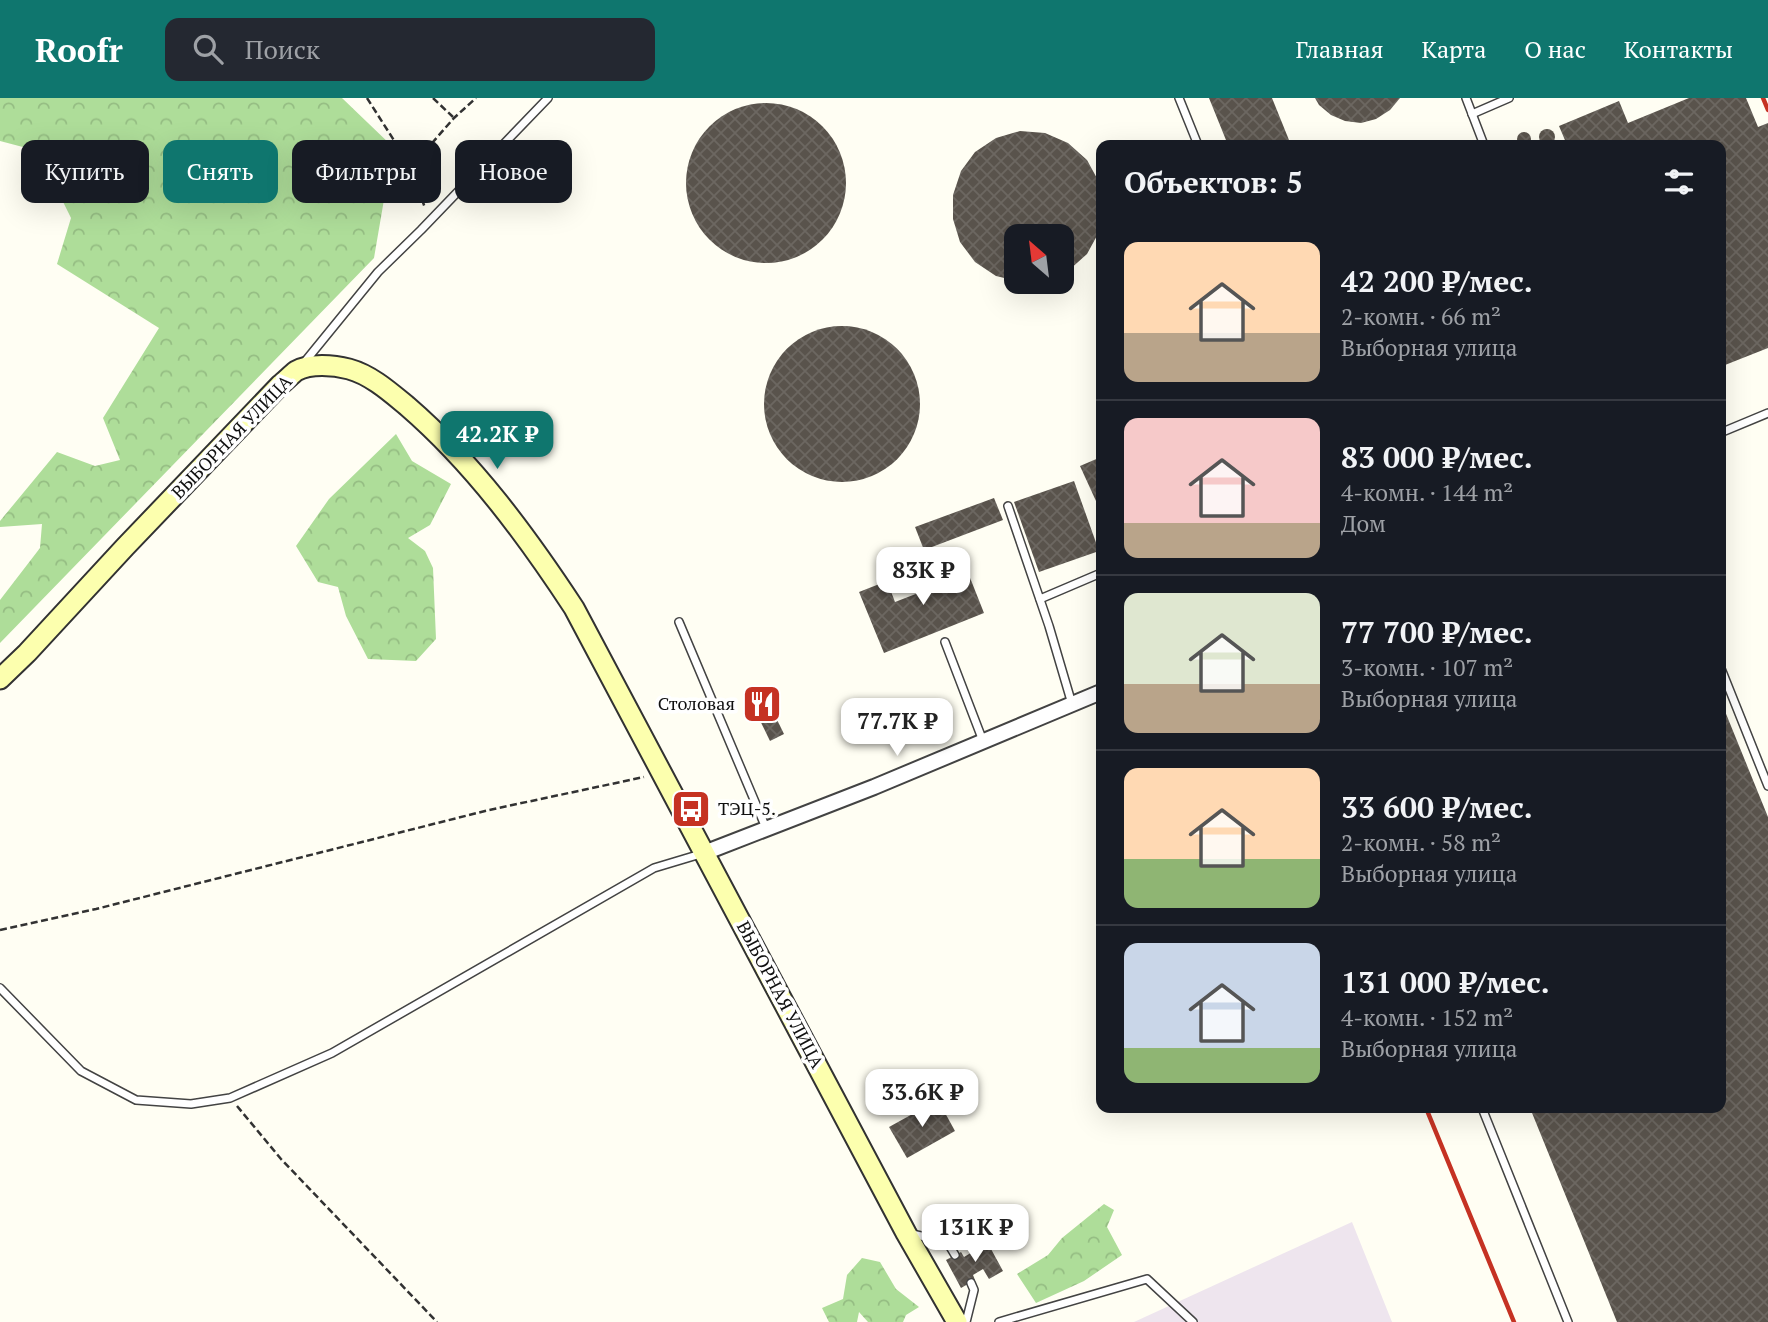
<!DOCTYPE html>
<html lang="ru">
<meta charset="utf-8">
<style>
:root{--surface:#171b24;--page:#242831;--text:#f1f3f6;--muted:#9ea1a6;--line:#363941;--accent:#0f766e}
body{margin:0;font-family:"PT Serif",serif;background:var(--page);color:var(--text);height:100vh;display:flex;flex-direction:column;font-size:26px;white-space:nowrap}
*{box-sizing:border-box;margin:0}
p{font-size:23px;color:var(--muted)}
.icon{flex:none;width:38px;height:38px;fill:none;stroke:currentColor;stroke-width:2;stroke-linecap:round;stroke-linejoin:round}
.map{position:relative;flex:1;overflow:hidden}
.panel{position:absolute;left:1096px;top:42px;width:630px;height:973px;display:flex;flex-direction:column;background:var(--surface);border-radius:14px;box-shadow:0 7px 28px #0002}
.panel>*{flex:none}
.hud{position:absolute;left:21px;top:42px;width:665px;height:63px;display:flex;gap:14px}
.needle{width:46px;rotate:332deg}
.buttons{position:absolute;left:1004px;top:126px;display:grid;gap:14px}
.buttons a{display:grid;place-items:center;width:70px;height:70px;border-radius:14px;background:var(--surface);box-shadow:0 7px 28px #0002;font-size:35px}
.price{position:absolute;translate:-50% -60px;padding:0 16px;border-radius:14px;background:#fff;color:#222;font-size:23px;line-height:46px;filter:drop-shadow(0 2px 4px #0008)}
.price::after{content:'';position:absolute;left:50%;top:42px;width:21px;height:16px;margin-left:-10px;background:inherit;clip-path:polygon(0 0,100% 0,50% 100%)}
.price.active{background:var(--accent);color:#fff}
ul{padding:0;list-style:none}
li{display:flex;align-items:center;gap:21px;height:175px;padding:0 28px}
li+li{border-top:2px solid var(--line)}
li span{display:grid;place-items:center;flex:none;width:196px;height:140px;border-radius:14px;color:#555}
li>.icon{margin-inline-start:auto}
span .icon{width:84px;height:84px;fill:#fffc;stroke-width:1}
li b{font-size:30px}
h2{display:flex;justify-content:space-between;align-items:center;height:84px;padding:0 28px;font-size:30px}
.chip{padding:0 24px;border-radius:14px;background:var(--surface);box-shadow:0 7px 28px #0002;font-size:24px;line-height:63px}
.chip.active{background:var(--accent);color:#fff}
header{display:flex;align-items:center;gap:42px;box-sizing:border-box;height:98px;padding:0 35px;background:var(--accent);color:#fff}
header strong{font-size:33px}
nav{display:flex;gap:38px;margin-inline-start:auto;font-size:24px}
.search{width:490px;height:63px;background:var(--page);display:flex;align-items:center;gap:18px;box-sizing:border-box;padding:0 24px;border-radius:14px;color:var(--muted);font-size:26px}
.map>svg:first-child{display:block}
.industrial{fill:#eee5ee}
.forest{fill:url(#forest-crowns)}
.building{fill:url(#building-cross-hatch)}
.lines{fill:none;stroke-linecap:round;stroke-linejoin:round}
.service-casing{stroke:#434343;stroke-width:10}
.minor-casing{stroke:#434343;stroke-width:18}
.secondary-casing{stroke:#323232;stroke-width:23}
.path{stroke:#323232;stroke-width:2.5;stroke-dasharray:7 3.5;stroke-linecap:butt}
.service{stroke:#fff;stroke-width:7}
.minor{stroke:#fff;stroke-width:14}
.secondary{stroke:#fcffae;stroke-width:19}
.rail{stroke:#c53223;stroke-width:4.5}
.labels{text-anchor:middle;stroke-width:7;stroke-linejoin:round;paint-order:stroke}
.street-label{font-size:18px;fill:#101010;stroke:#fff}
.poi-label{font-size:18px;fill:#101010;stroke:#fff;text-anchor:end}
</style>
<header>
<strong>Roofr</strong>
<div class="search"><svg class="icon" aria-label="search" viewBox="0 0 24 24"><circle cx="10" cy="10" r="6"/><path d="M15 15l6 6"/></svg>Поиск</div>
<nav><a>Главная</a><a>Карта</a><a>О нас</a><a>Контакты</a></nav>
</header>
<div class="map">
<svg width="1768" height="1224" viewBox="0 0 1768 1224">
<defs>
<pattern id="forest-crowns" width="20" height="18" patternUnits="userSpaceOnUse" patternTransform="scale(1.75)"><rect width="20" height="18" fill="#aedd99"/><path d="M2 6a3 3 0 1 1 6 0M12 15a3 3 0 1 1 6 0" fill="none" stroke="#95bd83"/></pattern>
<pattern id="building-cross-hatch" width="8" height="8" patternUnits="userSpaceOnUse" patternTransform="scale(1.75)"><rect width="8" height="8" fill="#59534c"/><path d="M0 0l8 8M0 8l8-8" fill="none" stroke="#6c6761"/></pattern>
</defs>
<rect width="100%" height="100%" fill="#fffef3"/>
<polygon class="industrial" points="1352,1124 1392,1224 1134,1224"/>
<g class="forest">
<polygon points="0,0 342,0 393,49 374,160 0,545 0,502 40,450 42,426 0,429 0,423 57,354 95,368 120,362 103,320 159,230 57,166 71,120 38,53 0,43"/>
<polygon points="396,336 412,363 451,386 430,427 408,440 425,453 433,470 436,541 416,563 368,561 346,518 338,489 318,484 296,448 329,401"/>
<polygon points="1104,1106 1114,1112 1107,1129 1122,1157 1084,1183 1036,1205 1017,1176 1048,1157 1062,1140"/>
<polygon points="862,1160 880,1164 896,1191 919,1209 906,1217 903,1224 868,1224 859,1214 857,1224 829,1224 822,1210 843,1201 847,1177"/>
</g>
<g class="building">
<polygon points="1209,0 1272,0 1291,47 1228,47"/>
<polygon points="1315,0 1400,0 1390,12 1376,21 1361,25 1345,23 1331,17 1319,7"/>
<polygon points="1689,0 1746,0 1758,29 1768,25 1768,250 1720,269 1720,47 1567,47 1559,28 1619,3 1628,25"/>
<circle cx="766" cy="85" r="80"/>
<circle cx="1547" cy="39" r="8"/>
<polygon points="1020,33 1045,35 1068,45 1087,62 1099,84 1101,124 1099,134 1087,156 1068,173 1062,175 1062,138 1017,138 1017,183 996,178 975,164 960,144 953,121 953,97 961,73 975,54 996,40"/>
<circle cx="1524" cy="41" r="7"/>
<circle cx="842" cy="306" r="78"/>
<polygon points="1101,359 1101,414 1080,368"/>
<polygon points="1074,383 1099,453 1039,474 1014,404"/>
<polygon points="994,400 1003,422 924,452 915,429"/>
<polygon points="959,452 984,515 884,555 859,494 887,483 895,504 939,487 934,475 950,468 945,458"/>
<polygon points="765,597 784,636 770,643 751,604"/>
<polygon points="1720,601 1768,719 1768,1224 1617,1224 1530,1010 1720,1010"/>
<polygon points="938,1002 955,1033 907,1060 889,1029"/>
<polygon points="985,1140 1003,1173 989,1181 983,1171 973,1177 975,1182 961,1190 946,1162 961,1154 964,1159 974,1153 971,1147"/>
</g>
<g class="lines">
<g class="service-casing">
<g id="service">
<polyline points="1179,0 1198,47"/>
<polyline points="1466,0 1484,47"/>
<polyline points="1472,16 1509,0"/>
<polyline points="303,266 378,174 421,132 548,0"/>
<polyline points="1720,335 1768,315"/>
<polyline points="1008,408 1049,528 1072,606"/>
<polyline points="1040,501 1101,475"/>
<polyline points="679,524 766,730"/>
<polyline points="945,544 983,643"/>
<polyline points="1720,568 1768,688"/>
<polyline points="0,890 81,973 136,1002 191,1006 230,1000 332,955 654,770 704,755"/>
<polyline points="1482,1010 1568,1224"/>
<polyline points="912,1136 943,1143 949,1147 955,1157"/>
<polyline points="966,1224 974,1192 971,1185"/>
<polyline points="999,1224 1147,1181 1193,1224"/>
</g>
</g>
<g class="minor-casing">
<polyline id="minor" points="704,755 874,689 1101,594"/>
</g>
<g class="secondary-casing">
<path id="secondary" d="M 0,581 L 27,555 L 125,449 L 280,287 C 285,283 291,277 296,273 C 310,265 334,267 349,271 C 371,277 390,294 407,308 C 473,365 526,437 574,510 L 906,1135 L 957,1224"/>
</g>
<g class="path">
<polyline points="367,0 411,69 425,110"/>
<polyline points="433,0 453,19"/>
<polyline points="411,69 454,20 476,0"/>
<polyline points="0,832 96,811 489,712 644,679"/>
<polyline points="237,1008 281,1061 437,1224"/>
</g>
<use href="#service" class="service"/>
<use href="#minor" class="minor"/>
<use href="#secondary" class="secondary"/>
<g class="rail">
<polyline points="1763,0 1768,12"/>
<polyline points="1426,1010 1514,1224"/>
</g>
</g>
<defs>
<g id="restaurant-square" transform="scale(2.0125)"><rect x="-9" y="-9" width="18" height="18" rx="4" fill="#c53223" stroke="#fff"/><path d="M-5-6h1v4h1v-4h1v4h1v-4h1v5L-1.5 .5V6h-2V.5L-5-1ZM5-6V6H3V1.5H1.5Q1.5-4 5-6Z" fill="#fff"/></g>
<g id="bus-square" transform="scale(2.0125)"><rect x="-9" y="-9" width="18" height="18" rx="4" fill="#c53223" stroke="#fff"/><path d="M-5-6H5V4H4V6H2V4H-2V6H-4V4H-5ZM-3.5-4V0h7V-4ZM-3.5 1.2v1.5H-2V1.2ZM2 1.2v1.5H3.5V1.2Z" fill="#fff"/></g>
</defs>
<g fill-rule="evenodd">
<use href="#restaurant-square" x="762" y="606"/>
<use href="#bus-square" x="691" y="711"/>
</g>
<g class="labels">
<g class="street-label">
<text transform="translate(232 339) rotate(-46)" y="6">ВЫБОРНАЯ УЛИЦА</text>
<text transform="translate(780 897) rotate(62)" y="6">ВЫБОРНАЯ УЛИЦА</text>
</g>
<g class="poi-label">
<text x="735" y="612">Столовая</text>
<text x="718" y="717" text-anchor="start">ТЭЦ-5.</text>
</g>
</g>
</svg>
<div class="buttons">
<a><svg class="needle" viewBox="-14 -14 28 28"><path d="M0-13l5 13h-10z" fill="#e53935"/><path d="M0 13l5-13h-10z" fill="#9ea1a6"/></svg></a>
</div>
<b class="price active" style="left:497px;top:373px">42.2K ₽</b>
<b class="price" style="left:923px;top:509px">83K ₽</b>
<b class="price" style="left:897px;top:660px">77.7K ₽</b>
<b class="price" style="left:922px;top:1031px">33.6K ₽</b>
<b class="price" style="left:975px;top:1166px">131K ₽</b>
<div class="hud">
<a class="chip">Купить</a>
<a class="chip active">Снять</a>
<a class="chip">Фильтры</a>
<a class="chip">Новое</a>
</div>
<section class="panel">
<h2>Объектов: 5<svg class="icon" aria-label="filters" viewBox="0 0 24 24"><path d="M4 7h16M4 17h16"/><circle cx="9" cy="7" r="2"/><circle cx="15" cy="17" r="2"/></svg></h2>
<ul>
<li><span style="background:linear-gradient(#ffd9b3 65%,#b9a48a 0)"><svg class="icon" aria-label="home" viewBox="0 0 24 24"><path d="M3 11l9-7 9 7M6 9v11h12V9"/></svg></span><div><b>42 200 ₽/мес.</b><p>2-комн. · 66 m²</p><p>Выборная улица</p></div></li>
<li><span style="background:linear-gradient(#f6c9c9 75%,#b9a48a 0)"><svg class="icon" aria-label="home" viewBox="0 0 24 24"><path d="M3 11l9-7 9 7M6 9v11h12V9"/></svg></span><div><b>83 000 ₽/мес.</b><p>4-комн. · 144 m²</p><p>Дом</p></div></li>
<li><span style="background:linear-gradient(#dfe7d0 65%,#b9a48a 0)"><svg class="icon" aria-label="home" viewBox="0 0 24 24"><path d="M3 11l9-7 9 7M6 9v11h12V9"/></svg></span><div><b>77 700 ₽/мес.</b><p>3-комн. · 107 m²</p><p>Выборная улица</p></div></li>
<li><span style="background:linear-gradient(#ffd9b3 65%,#8fb573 0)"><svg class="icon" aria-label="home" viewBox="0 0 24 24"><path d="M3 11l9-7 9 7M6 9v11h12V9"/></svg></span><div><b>33 600 ₽/мес.</b><p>2-комн. · 58 m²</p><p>Выборная улица</p></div></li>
<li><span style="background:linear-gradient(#c9d6e8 75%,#8fb573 0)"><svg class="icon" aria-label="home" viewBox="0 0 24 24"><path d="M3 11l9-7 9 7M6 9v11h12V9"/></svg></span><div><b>131 000 ₽/мес.</b><p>4-комн. · 152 m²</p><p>Выборная улица</p></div></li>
</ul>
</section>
</div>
